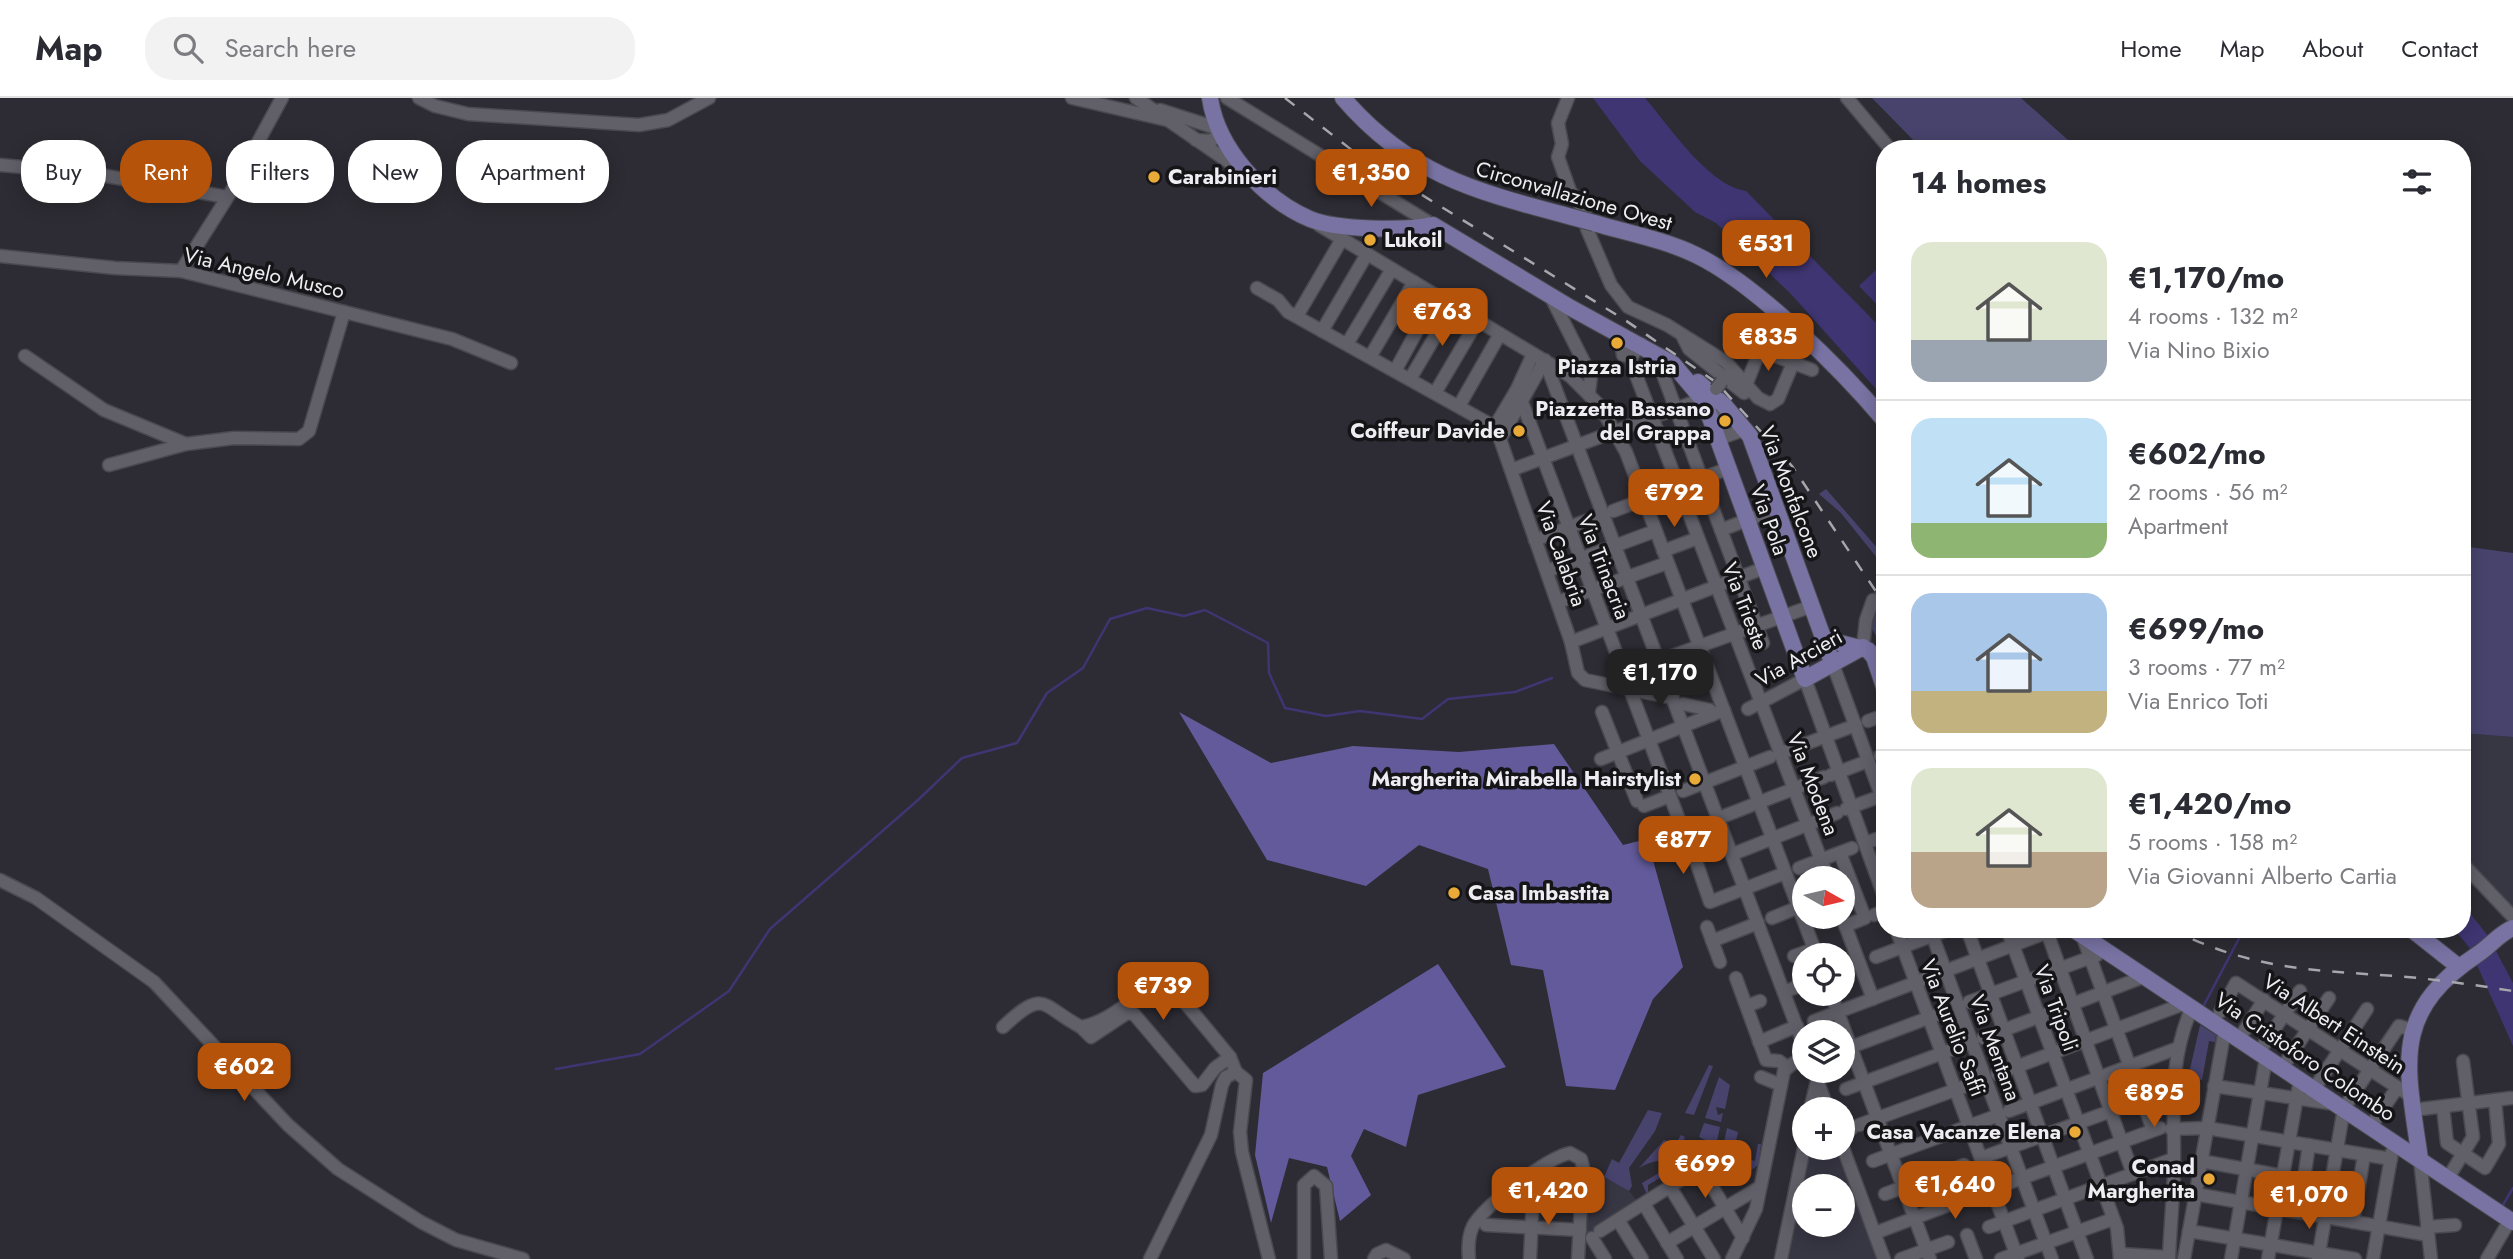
<!DOCTYPE html>
<meta charset="utf-8">
<style>
:root{--surface:#fff;--page:#f2f2f3;--text:#2b2b33;--muted:#7c7c81;--line:#e1e1e2;--accent:#b45309}
body{margin:0;font-family:Jost,sans-serif;background:var(--page);color:var(--text);height:100vh;display:flex;flex-direction:column;font-size:26px;white-space:nowrap}
*{box-sizing:border-box;margin:0}
p{font-size:23px;color:var(--muted)}
.icon{flex:none;width:38px;height:38px;fill:none;stroke:currentColor;stroke-width:2;stroke-linecap:round;stroke-linejoin:round}
.map{position:relative;flex:1;overflow:hidden}
.side{position:absolute;left:1876px;top:42px;width:595px;height:798px;display:flex;flex-direction:column;background:var(--surface);border-radius:28px;box-shadow:0 4px 18px #0003}
.side>*{flex:none}
.top-card{position:absolute;left:21px;top:42px;width:665px;height:63px;display:flex;gap:14px}
.needle{width:46px;rotate:98deg}
.controls{position:absolute;left:1792px;top:768px;display:grid;gap:14px}
.controls a{display:grid;place-items:center;width:63px;height:63px;border-radius:50%;background:var(--surface);box-shadow:0 4px 18px #0003;font-size:35px}
.price{position:absolute;translate:-50% -60px;padding:0 16px;border-radius:14px;background:var(--accent);color:#fff;font-size:23px;line-height:46px;filter:drop-shadow(0 2px 4px #0008)}
.price::after{content:'';position:absolute;left:50%;top:42px;width:21px;height:16px;margin-left:-10px;background:inherit;clip-path:polygon(0 0,100% 0,50% 100%)}
.price.current{background:#222;color:#fff}
ul{padding:0;list-style:none}
li{display:flex;align-items:center;gap:21px;height:175px;padding:0 35px}
li+li{border-top:2px solid var(--line)}
li span{display:grid;place-items:center;flex:none;width:196px;height:140px;border-radius:21px;color:#555}
li>.icon{margin-inline-start:auto}
span .icon{width:84px;height:84px;fill:#fffc;stroke-width:1}
li b{font-size:30px}
h2{display:flex;justify-content:space-between;align-items:center;height:84px;padding:0 35px;font-size:30px}
.chip{padding:0 24px;border-radius:28px;background:var(--surface);box-shadow:0 4px 18px #0003;font-size:24px;line-height:63px}
.chip.current{background:var(--accent);color:#fff}
header{display:flex;align-items:center;gap:42px;box-sizing:border-box;height:98px;padding:0 35px;background:var(--surface);border-bottom:2px solid var(--line)}
header strong{font-size:33px}
nav{display:flex;gap:38px;margin-inline-start:auto;font-size:24px}
.search{width:490px;height:63px;background:var(--page);display:flex;align-items:center;gap:18px;box-sizing:border-box;padding:0 24px;border-radius:28px;color:var(--muted);font-size:26px}
.map>svg:first-child{display:block}
.built{fill:#373643;fill-rule:evenodd}
.green{fill:#47436d}
.forest{fill:#625a9a}
.water{fill:#3f3572}
.lines{fill:none;stroke-linecap:round;stroke-linejoin:round}
.stream{stroke:#3f3572;stroke-width:2.5}
.minor-tunnel{stroke:#4a4950;stroke-width:12;stroke-dasharray:12 6;stroke-linecap:butt}
.minor-casing{stroke:#49494f;stroke-width:15}
.major-casing{stroke:#49494f;stroke-width:18}
.minor{stroke:#616069;stroke-width:12}
.major{stroke:#7873a3;stroke-width:16}
.rail{stroke:#a6a6ac;stroke-width:2.5;stroke-dasharray:12 12;stroke-linecap:butt}
.minor-bridge-casing{stroke:#49494f;stroke-width:15;stroke-linecap:butt}
.major-bridge-casing{stroke:#49494f;stroke-width:18;stroke-linecap:butt}
.minor-bridge{stroke:#616069;stroke-width:12}
.major-bridge{stroke:#7873a3;stroke-width:16}
.poi-dot{fill:#eaaa38;stroke:#151518;stroke-width:2.5}
.labels{text-anchor:middle;stroke-width:7;stroke-linejoin:round;paint-order:stroke}
.poi-label{font-size:21px;font-weight:bold;fill:#ededf2;stroke:#151518;text-anchor:end}
.street-label{font-size:21px;fill:#ededf2;stroke:#151518}
</style>
<header>
<strong>Map</strong>
<div class="search"><svg class="icon" aria-label="search" viewBox="0 0 24 24"><circle cx="10" cy="10" r="6"/><path d="M15 15l6 6"/></svg>Search here</div>
<nav><a>Home</a><a>Map</a><a>About</a><a>Contact</a></nav>
</header>
<div class="map">
<svg width="2513" height="1161" viewBox="0 0 2513 1161">
<rect width="100%" height="100%" fill="#2d2c34"/>
<g class="built">
<polygon points="2462,635 2513,639 2513,809 2462,755"/>
<path d="M 1807,1050 L 1838,1050 L 1880,1161 L 1786,1161 ZM 1804,1088 L 1843,1088 L 1843,1127 L 1804,1127 Z"/>
<polygon points="1604,1079 1629,1093 1638,1104 1598,1135 1584,1138 1586,1110"/>
</g>
<g class="green">
<polygon points="1872,0 2021,0 2078,51 1922,51"/>
<polygon points="1826,391 1885,459 1885,470 1841,415 1819,396"/>
<polygon points="2462,448 2513,455 2513,639 2462,635"/>
<polygon points="1874,504 1885,520 1881,526 1885,544 1881,546 1869,526"/>
<polygon points="2200,927 2216,937 2215,944 2209,943 2202,982 2188,980"/>
<polygon points="1709,967 1713,968 1694,1017 1685,1015"/>
<polygon points="1719,979 1730,987 1725,1011 1716,1009 1718,1017 1723,1015 1721,1024 1705,1020"/>
<polygon points="1648,1012 1662,1015 1655,1033 1629,1070 1632,1088 1629,1093 1604,1079 1612,1061 1619,1065"/>
<polygon points="1704,1025 1720,1029 1716,1047 1699,1039"/>
<polygon points="1727,1030 1738,1034 1731,1065 1723,1049"/>
<path d="M 1681,1037 L 1685,1039 C 1672,1073 1665,1055 1639,1070 L 1664,1042 L 1667,1043 L 1663,1049 L 1671,1053 Z"/>
<polygon points="1758,1046 1761,1046 1758,1067 1741,1080 1748,1061 1755,1063"/>
<polygon points="1677,1064 1680,1068 1648,1087 1648,1099 1642,1085"/>
</g>
<g class="forest">
<polygon points="1179,614 1271,665 1353,648 1459,654 1554,646 1623,747 1647,741 1683,869 1653,901 1615,992 1566,988 1543,872 1511,867 1488,771 1419,747 1366,788 1267,762"/>
<polygon points="1438,866 1506,969 1418,997 1406,1049 1364,1031 1351,1058 1371,1097 1340,1123 1327,1069 1289,1060 1271,1125 1255,1057 1263,975"/>
</g>
<g class="water">
<path d="M 1593,0 L 1645,0 C 1670,29 1708,87 1746,93 L 1885,234 L 1885,301 L 1791,196 L 1716,125 L 1695,114 L 1640,63 Z"/>
<polygon points="1884,164 1885,165 1885,215 1859,188"/>
<polygon points="2462,805 2488,838 2513,885 2513,948 2469,849 2454,831 2462,831"/>
</g>
<g class="lines">
<g class="stream">
<polyline points="2204,907 2244,831"/>
<polyline points="556,971 640,956 729,893 770,831 918,702 962,660 1017,645 1047,595 1083,570 1110,521 1147,510 1184,518 1205,512 1268,545 1269,575 1285,610 1326,618 1360,613 1422,621 1448,601 1515,594 1552,580"/>
<polyline points="2503,1107 2513,1090"/>
</g>
<polyline class="minor-tunnel" points="1873,502 1885,495"/>
<g class="minor-casing">
<g id="minor">
<polyline points="419,0 435,8 468,16 639,27 668,22 709,0"/>
<polyline points="1072,0 1167,22"/>
<polyline points="1136,0 1242,73"/>
<polyline points="1227,0 1433,127"/>
<polyline points="1568,0 1558,25 1562,46 1558,59 1570,93 1584,111 1587,131 1611,187 1628,209 1667,227 1726,264 1758,300 1770,306"/>
<polyline points="1847,0 1890,51"/>
<polyline points="1160,12 1213,29 1221,35 1211,43 1196,42"/>
<polyline points="0,67 89,75 227,99"/>
<polyline points="1319,127 1570,278 1600,308 1626,354 1817,858"/>
<polyline points="0,158 115,170 181,173 452,241 511,265"/>
<polyline points="181,173 232,92 282,0"/>
<polyline points="1257,190 1278,202 1288,214 1504,334"/>
<polyline points="1550,197 1591,278 1589,294"/>
<polyline points="1297,218 1342,141"/>
<polyline points="1322,233 1367,156"/>
<polyline points="1683,239 1689,251 1744,295"/>
<polyline points="1629,240 1622,251 1623,257 1631,259"/>
<polyline points="1347,246 1392,171"/>
<polyline points="1641,246 1631,259 1633,269 1828,780"/>
<polyline points="1744,246 1812,272"/>
<polyline points="1655,255 1763,545"/>
<polyline points="25,258 104,312 186,346 234,340 299,341 309,333 344,214"/>
<polyline points="1370,259 1414,184"/>
<polyline points="1545,262 1500,341 1571,544 1578,575 1585,582 1673,600"/>
<polyline points="1545,263 1804,948"/>
<polyline points="1395,273 1436,198"/>
<polyline points="1410,281 1453,208"/>
<polyline points="1746,287 1760,252"/>
<polyline points="1517,291 1681,727"/>
<polyline points="1714,294 1721,334"/>
<polyline points="1435,295 1478,222"/>
<polyline points="1770,306 1778,301 1793,265"/>
<polyline points="1459,308 1500,236"/>
<polyline points="1495,328 1517,291 1533,256"/>
<polyline points="1718,341 1746,331"/>
<polyline points="109,367 186,346"/>
<polyline points="1511,372 1702,301"/>
<polyline points="1613,413 1727,371"/>
<polyline points="1721,432 1776,411"/>
<polyline points="1535,442 1604,416"/>
<polyline points="1663,453 1698,440"/>
<polyline points="1547,473 1655,433"/>
<polyline points="1558,504 1667,465"/>
<polyline points="1571,544 1764,470"/>
<polyline points="1863,549 1866,522 1873,502"/>
<polyline points="1832,564 1885,708"/>
<polyline points="1624,575 1812,508"/>
<polyline points="1676,608 1683,606 1710,612 1712,617"/>
<polyline points="1748,611 1805,581 1885,801"/>
<polyline points="1602,614 1637,703"/>
<polyline points="1868,623 1885,617"/>
<polyline points="1781,655 1856,627"/>
<polyline points="1880,658 1885,657"/>
<polyline points="1601,661 1724,612"/>
<polyline points="1831,677 1868,663"/>
<polyline points="1683,693 1770,659"/>
<polyline points="1644,708 1670,698"/>
<polyline points="1846,711 1881,698"/>
<polyline points="1719,720 1824,679"/>
<polyline points="1688,740 1710,804 1785,775"/>
<polyline points="1865,745 1885,738"/>
<polyline points="1840,755 1865,820 1845,828"/>
<polyline points="1733,756 1837,715"/>
<polyline points="2462,765 2513,819"/>
<polyline points="1799,770 1852,750"/>
<polyline points="0,782 36,800 154,884 288,1027 338,1071 421,1124 456,1142 523,1161"/>
<polyline points="1874,817 1885,813"/>
<polyline points="1842,819 1873,901"/>
<polyline points="1772,820 1799,809"/>
<polyline points="1707,829 1720,864"/>
<polyline points="1896,831 2018,1161"/>
<polyline points="1930,831 2052,1161"/>
<polyline points="1967,831 2087,1161"/>
<polyline points="2007,831 2117,1130 2120,1161"/>
<polyline points="2046,831 2133,1076"/>
<polyline points="2082,837 2153,1032"/>
<polyline points="1712,843 1758,825"/>
<polyline points="1794,858 1814,851"/>
<polyline points="1876,859 1950,831"/>
<polyline points="1953,870 2056,831"/>
<polyline points="1736,880 1766,962 1779,963 1787,969"/>
<polyline points="1784,894 1804,886"/>
<polyline points="1831,896 1930,1161"/>
<polyline points="1969,904 2097,857"/>
<polyline points="1747,908 1760,903"/>
<polyline points="2220,914 2236,885 2411,998"/>
<polyline points="1814,923 1930,879"/>
<path d="M 1003,929 C 1045,889 1041,908 1081,929 C 1110,924 1135,898 1161,882 L 1167,883 L 1230,959 L 1236,974 L 1246,982 L 1240,1034 L 1242,1054 L 1269,1161"/>
<polyline points="1081,929 1091,939 1127,915 1134,916 1195,988 1202,987 1215,970 1230,959"/>
<polyline points="1983,940 2146,878"/>
<polyline points="2239,941 2264,902"/>
<polyline points="1759,944 1797,928"/>
<polyline points="1843,952 1944,914"/>
<polyline points="2259,954 2300,893"/>
<polyline points="2282,970 2329,900"/>
<polyline points="1814,973 1828,1012"/>
<polyline points="1997,976 2186,905"/>
<polyline points="1761,979 1781,987"/>
<polyline points="2214,988 2335,1006"/>
<polyline points="1846,991 1972,944"/>
<polyline points="2314,991 2367,911"/>
<polyline points="2443,1009 2447,1045 2485,1070 2499,1046 2495,1002"/>
<polyline points="1810,1012 1817,983"/>
<polyline points="2413,1012 2511,1000"/>
<polyline points="2009,1013 2178,950"/>
<polyline points="1859,1027 1985,981"/>
<polyline points="2371,1028 2397,990"/>
<polyline points="2171,1031 2207,1030 2391,1061"/>
<polyline points="1843,1033 1852,1030"/>
<polyline points="1843,1050 1884,1161"/>
<polyline points="1695,1060 1743,1140"/>
<polyline points="1981,1060 2172,991"/>
<polyline points="2420,1061 2431,1161"/>
<polyline points="1873,1063 1999,1017"/>
<polyline points="2201,1063 2283,1078"/>
<polyline points="2448,1080 2473,1039 2463,963"/>
<polyline points="1670,1089 1714,1161"/>
<polyline points="1992,1091 2160,1030"/>
<polyline points="1885,1096 1964,1067"/>
<polyline points="2195,1096 2428,1137"/>
<polyline points="1644,1106 1677,1161"/>
<polyline points="2299,1114 2309,1047"/>
<polyline points="1618,1122 1642,1161"/>
<polyline points="2353,1124 2364,1057"/>
<polyline points="1486,1127 1580,1132"/>
<polyline points="1989,1129 2173,1061"/>
<polyline points="2427,1129 2455,1127"/>
<polyline points="1600,1133 1682,1081"/>
<polyline points="2189,1133 2355,1161"/>
<polyline points="1875,1135 1983,1094"/>
<polyline points="1967,1137 1976,1161"/>
<polyline points="1592,1140 1605,1161"/>
<polyline points="1667,1145 1760,1089"/>
<polyline points="2120,1156 2169,1159"/>
<polyline points="1150,1161 1211,1037 1222,987 1226,979 1236,974"/>
<polyline points="1304,1161 1304,1087 1314,1078 1326,1088 1331,1161"/>
<polyline points="1374,1161 1377,1156 1386,1152 1404,1161"/>
<path d="M 1469,1161 C 1468,1150 1468,1138 1473,1128 C 1485,1107 1547,1060 1570,1055 L 1581,1061 L 1583,1069 L 1578,1161"/>
<polyline points="1530,1161 1533,1096 1582,1099"/>
<polyline points="1732,1161 1756,1111 1784,973 1792,966 1804,961"/>
<polyline points="1781,1161 1804,1050"/>
<polyline points="1901,1161 1948,1144"/>
<polyline points="2001,1161 2113,1121"/>
<path d="M 2169,1161 C 2170,1132 2173,1103 2174,1074 C 2175,1014 2167,967 2192,909"/>
<polyline points="2184,1161 2225,931"/>
<polyline points="2231,1161 2266,960"/>
<polyline points="2268,1161 2300,982"/>
<polyline points="2318,1161 2344,1010 2399,928 2412,932"/>
<polyline points="2373,1161 2392,1054"/>
<polyline points="2487,1161 2510,1122"/>
</g>
</g>
<g class="major-casing">
<g id="major">
<path d="M 1210,0 C 1217,50 1263,101 1310,121 C 1337,132 1405,133 1433,127 L 1571,210 L 1673,266 L 1704,303 L 1805,581 L 1863,549"/>
<path d="M 1343,0 C 1410,78 1478,94 1572,119"/>
<path d="M 1594,125 C 1628,135 1665,142 1696,157 C 1756,186 1841,271 1885,323"/>
<polyline points="1698,284 1724,307 1750,338 1832,564"/>
<polyline points="1824,541 1868,552 1874,559 1885,592"/>
<polyline points="2073,831 2513,1124"/>
<polyline points="2411,831 2459,869"/>
<path d="M 2420,1061 C 2407,968 2389,915 2478,856 C 2490,848 2500,835 2513,830"/>
</g>
</g>
<use href="#minor" class="minor"/>
<use href="#major" class="major"/>
<g class="rail">
<polyline points="1285,0 1362,60 1625,222 1717,285 1792,368 1885,507"/>
<path d="M 2171,831 C 2250,871 2309,872 2395,878 C 2435,881 2474,887 2513,893"/>
</g>
<g class="minor-bridge-casing">
<polyline id="minor-bridge" points="1716,291 1722,283"/>
</g>
<g class="major-bridge-casing">
<polyline id="major-bridge" points="1572,119 1594,125"/>
</g>
<use href="#minor-bridge" class="minor-bridge"/>
<use href="#major-bridge" class="major-bridge"/>
</g>
<g class="poi-dot">
<circle cx="1154" cy="79" r="7"/>
<circle cx="1370" cy="142" r="7"/>
<circle cx="1617" cy="245" r="7"/>
<circle cx="1725" cy="323" r="7"/>
<circle cx="1519" cy="333" r="7"/>
<circle cx="1695" cy="681" r="7"/>
<circle cx="1454" cy="795" r="7"/>
<circle cx="2075" cy="1034" r="7"/>
<circle cx="2209" cy="1081" r="7"/>
</g>
<g class="labels">
<g class="poi-label">
<text x="1168" y="86" text-anchor="start">Carabinieri</text>
<text x="1384" y="149" text-anchor="start">Lukoil</text>
<text x="1617" y="276" text-anchor="middle">Piazza Istria</text>
<text x="1711" y="318">Piazzetta Bassano<tspan x="1711" dy="24">del Grappa</tspan></text>
<text x="1505" y="340">Coiffeur Davide</text>
<text x="1681" y="688">Margherita Mirabella Hairstylist</text>
<text x="1468" y="802" text-anchor="start">Casa Imbastita</text>
<text x="2061" y="1041">Casa Vacanze Elena</text>
<text x="2195" y="1076">Conad<tspan x="2195" dy="24">Margherita</tspan></text>
</g>
<g class="street-label">
<text transform="translate(1574 98) rotate(16)" y="7">Circonvallazione Ovest</text>
<text transform="translate(264 175) rotate(13)" y="7">Via Angelo Musco</text>
<text transform="translate(1791 394) rotate(69)" y="7">Via Monfalcone</text>
<text transform="translate(1769 422) rotate(70)" y="7">Via Pola</text>
<text transform="translate(1561 456) rotate(70)" y="7">Via Calabria</text>
<text transform="translate(1604 469) rotate(69)" y="7">Via Trinacria</text>
<text transform="translate(1745 508) rotate(69)" y="7">Via Trieste</text>
<text transform="translate(1799 560) rotate(-29)" y="7">Via Arcieri</text>
<text transform="translate(1813 686) rotate(69)" y="7">Via Modena</text>
<text transform="translate(2056 910) rotate(70)" y="7">Via Tripoli</text>
<text transform="translate(2334 926) rotate(33)" y="7">Via Albert Einstein</text>
<text transform="translate(1953 930) rotate(69)" y="7">Via Aurelio Saffi</text>
<text transform="translate(1995 950) rotate(70)" y="7">Via Mentana</text>
<text transform="translate(2305 959) rotate(34)" y="7">Via Cristoforo Colombo</text>
</g>
</g>
</svg>
<div class="controls">
<a><svg class="needle" viewBox="-14 -14 28 28"><path d="M0-13l5 13h-10z" fill="#e53935"/><path d="M0 13l5-13h-10z" fill="#7c7c81"/></svg></a>
<a><svg class="icon" aria-label="locate" viewBox="0 0 24 24"><circle cx="12" cy="12" r="6"/><path d="M12 2v4M12 18v4M2 12h4M18 12h4"/></svg></a>
<a><svg class="icon" aria-label="layers" viewBox="0 0 24 24"><path d="M12 4l9 5-9 5-9-5zM3 14l9 5 9-5"/></svg></a>
<a>+</a>
<a>−</a>
</div>
<b class="price" style="left:1371px;top:111px">€1,350</b>
<b class="price" style="left:1766px;top:182px">€531</b>
<b class="price" style="left:1442px;top:250px">€763</b>
<b class="price" style="left:1768px;top:275px">€835</b>
<b class="price" style="left:1674px;top:431px">€792</b>
<b class="price current" style="left:1660px;top:611px">€1,170</b>
<b class="price" style="left:1683px;top:778px">€877</b>
<b class="price" style="left:1163px;top:924px">€739</b>
<b class="price" style="left:244px;top:1005px">€602</b>
<b class="price" style="left:2154px;top:1031px">€895</b>
<b class="price" style="left:1705px;top:1102px">€699</b>
<b class="price" style="left:1955px;top:1123px">€1,640</b>
<b class="price" style="left:1548px;top:1129px">€1,420</b>
<b class="price" style="left:2309px;top:1133px">€1,070</b>
<div class="top-card">
<a class="chip">Buy</a>
<a class="chip current">Rent</a>
<a class="chip">Filters</a>
<a class="chip">New</a>
<a class="chip">Apartment</a>
</div>
<section class="side">
<h2>14 homes<svg class="icon" aria-label="filters" viewBox="0 0 24 24"><path d="M4 7h16M4 17h16"/><circle cx="9" cy="7" r="2"/><circle cx="15" cy="17" r="2"/></svg></h2>
<ul>
<li><span style="background:linear-gradient(#dfe7d0 70%,#9aa5b1 0)"><svg class="icon" aria-label="home" viewBox="0 0 24 24"><path d="M3 11l9-7 9 7M6 9v11h12V9"/></svg></span><div><b>€1,170/mo</b><p>4 rooms · 132 m²</p><p>Via Nino Bixio</p></div></li>
<li><span style="background:linear-gradient(#bfe0f5 75%,#8fb573 0)"><svg class="icon" aria-label="home" viewBox="0 0 24 24"><path d="M3 11l9-7 9 7M6 9v11h12V9"/></svg></span><div><b>€602/mo</b><p>2 rooms · 56 m²</p><p>Apartment</p></div></li>
<li><span style="background:linear-gradient(#a9c7e8 70%,#c2b280 0)"><svg class="icon" aria-label="home" viewBox="0 0 24 24"><path d="M3 11l9-7 9 7M6 9v11h12V9"/></svg></span><div><b>€699/mo</b><p>3 rooms · 77 m²</p><p>Via Enrico Toti</p></div></li>
<li><span style="background:linear-gradient(#dfe7d0 60%,#b9a48a 0)"><svg class="icon" aria-label="home" viewBox="0 0 24 24"><path d="M3 11l9-7 9 7M6 9v11h12V9"/></svg></span><div><b>€1,420/mo</b><p>5 rooms · 158 m²</p><p>Via Giovanni Alberto Cartia</p></div></li>
</ul>
</section>
</div>
